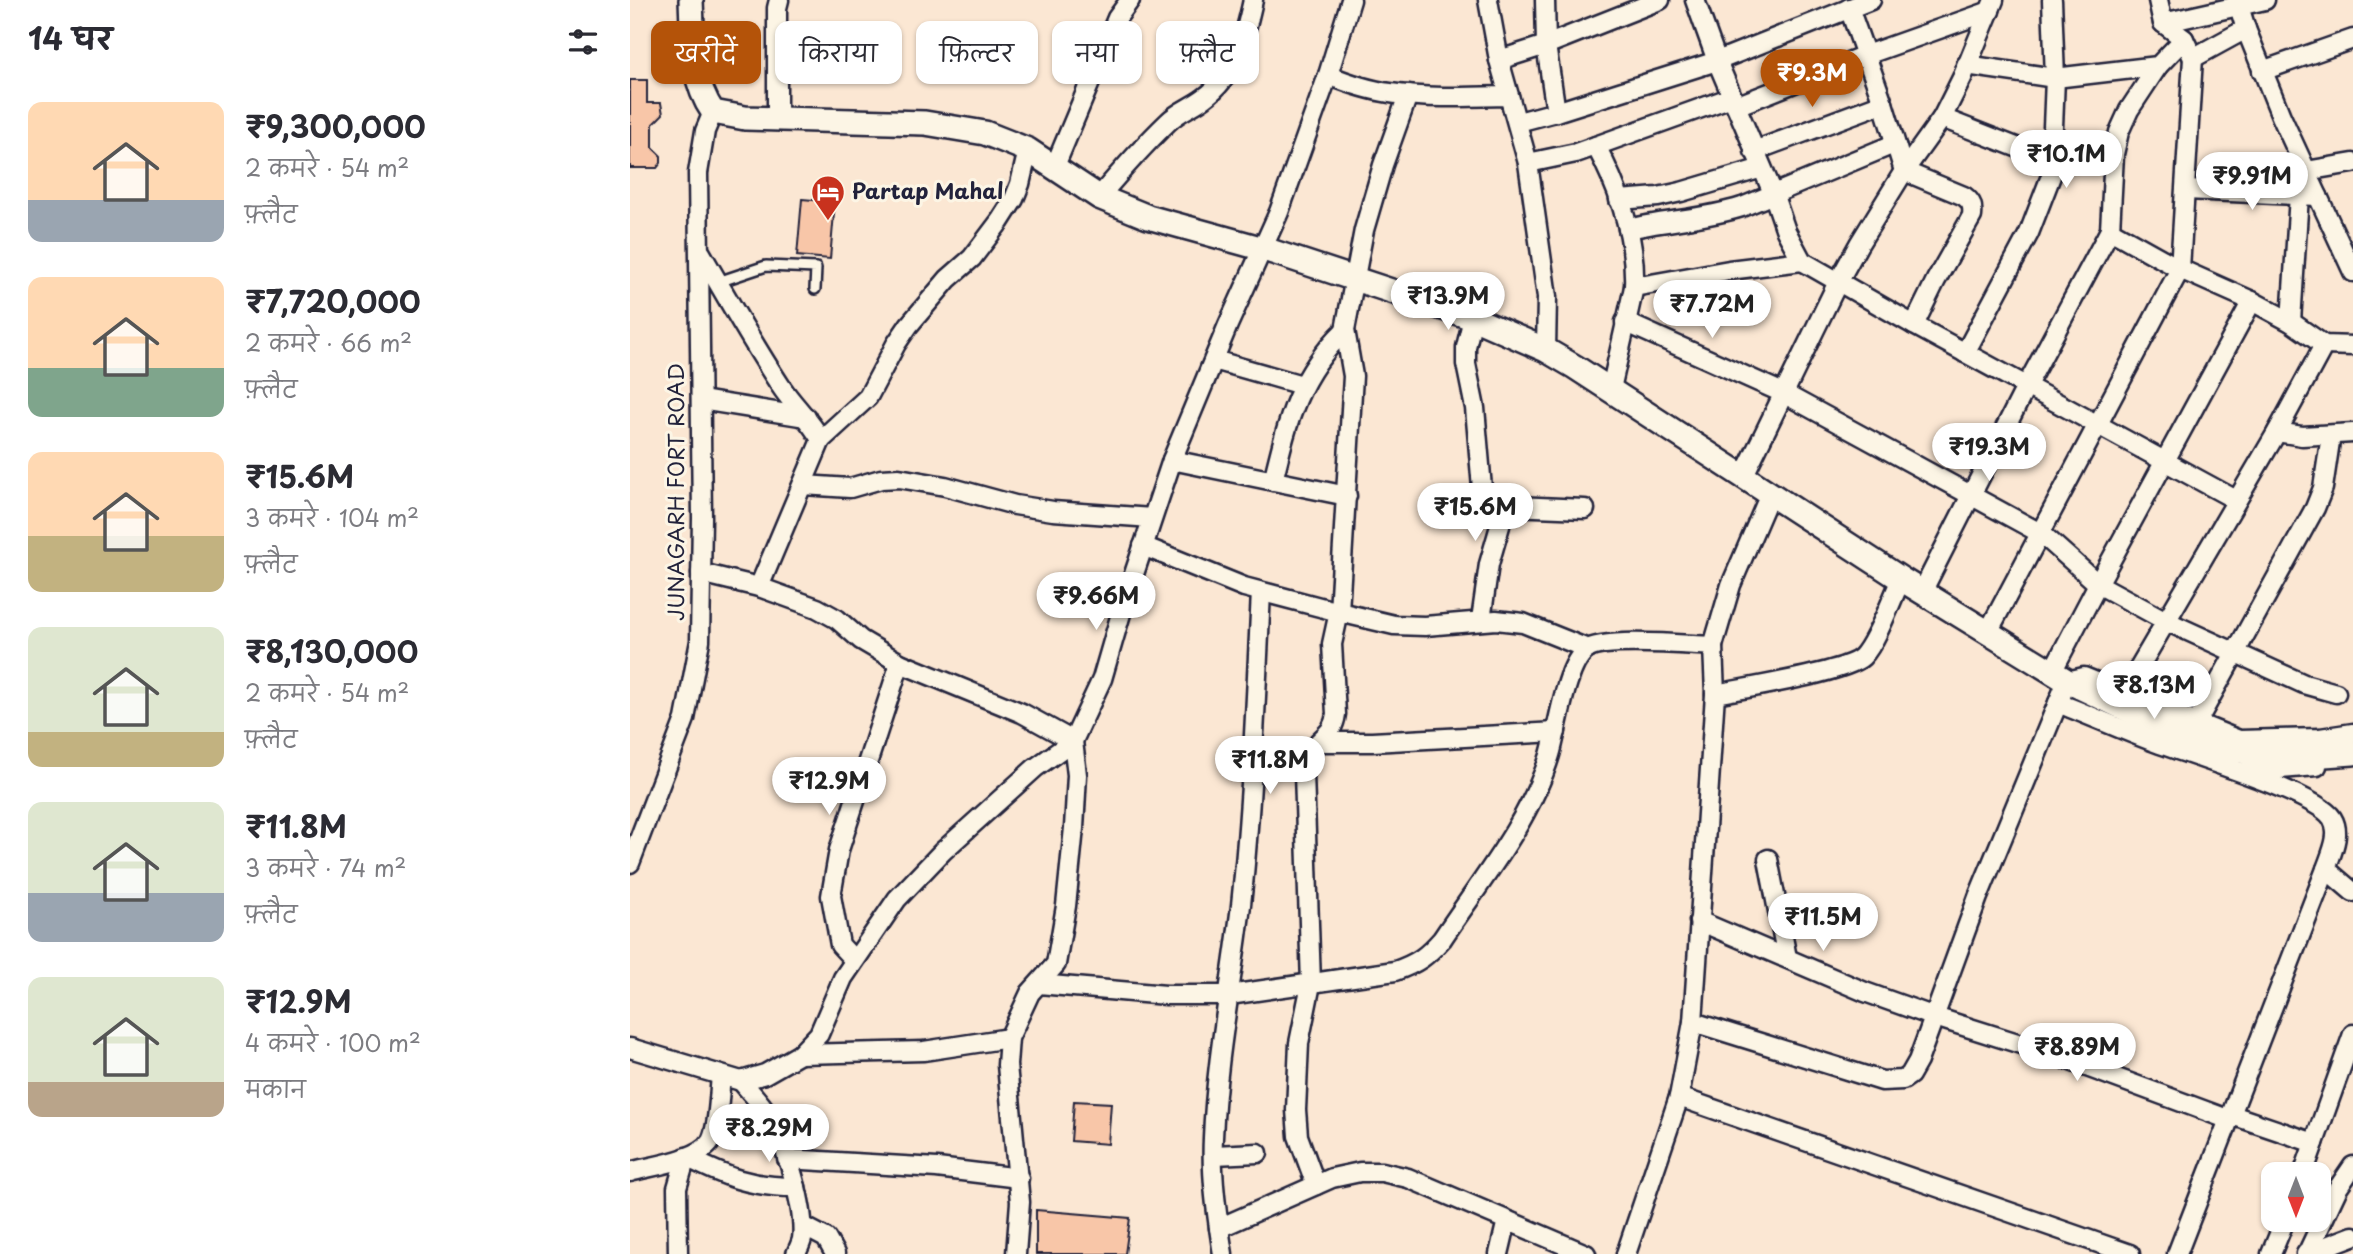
<!DOCTYPE html>
<html lang="hi">
<meta charset="utf-8">
<style>
:root{--surface:#fff;--page:#f2f2f3;--text:#2b2b33;--muted:#7c7c81;--accent:#b45309}
body{margin:0;font-family:"Playpen Sans","Playpen Sans Deva",sans-serif;background:var(--page);color:var(--text);height:100vh;display:flex;flex-direction:column;font-size:26px;white-space:nowrap}
*{box-sizing:border-box;margin:0}
p{font-size:23px;color:var(--muted)}
.icon{flex:none;width:38px;height:38px;fill:none;stroke:currentColor;stroke-width:2;stroke-linecap:round;stroke-linejoin:round}
.map{position:relative;flex:1;overflow:hidden}
.side{display:flex;flex-direction:column;background:var(--surface);width:630px}
.side>*{flex:none}
.guide{position:absolute;left:21px;top:21px;width:665px;height:63px;display:flex;gap:14px}
.needle{width:46px;rotate:180deg}
.fabs{position:absolute;left:1631px;top:1162px;display:grid;gap:14px}
.fabs a{display:grid;place-items:center;width:70px;height:70px;border-radius:14px;background:var(--surface);box-shadow:0 2px 5px #0004;font-size:35px}
.price{position:absolute;translate:-50% -60px;padding:0 16px;border-radius:24px;background:#fff;color:#222;font-size:23px;line-height:46px;filter:drop-shadow(0 2px 4px #0008)}
.price::after{content:'';position:absolute;left:50%;top:42px;width:21px;height:16px;margin-left:-10px;background:inherit;clip-path:polygon(0 0,100% 0,50% 100%)}
.price.active{background:var(--accent);color:#fff}
ul{padding:0;list-style:none}
li{display:flex;align-items:center;gap:21px;height:175px;padding:0 28px}
li span{display:grid;place-items:center;flex:none;width:196px;height:140px;border-radius:14px;color:#555}
li>.icon{margin-inline-start:auto}
span .icon{width:84px;height:84px;fill:#fffc;stroke-width:1}
li b{font-size:30px}
h2{display:flex;justify-content:space-between;align-items:center;height:84px;padding:0 28px;font-size:30px}
.pill{padding:0 24px;border-radius:14px;background:var(--surface);box-shadow:0 2px 5px #0004;font-size:24px;line-height:63px}
.pill.active{background:var(--accent);color:#fff}
main{display:flex;flex:1;min-height:0}
.map>svg:first-child{display:block}
.building{fill:#f8c6a8;stroke:#22223b;stroke-width:2}
.lines{fill:none;stroke-linecap:round;stroke-linejoin:round}
.service-casing{stroke:#22223b;stroke-width:14}
.minor-casing{stroke:#22223b;stroke-width:23}
.tertiary-casing{stroke:#22223b;stroke-width:28}
.service{stroke:#fcf5e5;stroke-width:9}
.minor{stroke:#fcf5e5;stroke-width:18}
.tertiary{stroke:#fcf5e5;stroke-width:23}
.labels{text-anchor:middle;stroke-width:6;stroke-linejoin:round;paint-order:stroke}
.poi-label{font-size:21px;font-weight:bold;fill:#22223b;stroke:#fcf5e5;text-anchor:start}
.street-label{font-size:21px;fill:#22223b;stroke:#fcf5e5}
</style>
<main>
<section class="side">
<h2>14 घर<svg class="icon" aria-label="filters" viewBox="0 0 24 24"><path d="M4 7h16M4 17h16"/><circle cx="9" cy="7" r="2"/><circle cx="15" cy="17" r="2"/></svg></h2>
<ul>
<li><span style="background:linear-gradient(#ffd9b3 70%,#9aa5b1 0)"><svg class="icon" aria-label="home" viewBox="0 0 24 24"><path d="M3 11l9-7 9 7M6 9v11h12V9"/></svg></span><div><b>₹9,300,000</b><p>2 कमरे · 54 m²</p><p>फ़्लैट</p></div></li>
<li><span style="background:linear-gradient(#ffd9b3 65%,#7fa58c 0)"><svg class="icon" aria-label="home" viewBox="0 0 24 24"><path d="M3 11l9-7 9 7M6 9v11h12V9"/></svg></span><div><b>₹7,720,000</b><p>2 कमरे · 66 m²</p><p>फ़्लैट</p></div></li>
<li><span style="background:linear-gradient(#ffd9b3 60%,#c2b280 0)"><svg class="icon" aria-label="home" viewBox="0 0 24 24"><path d="M3 11l9-7 9 7M6 9v11h12V9"/></svg></span><div><b>₹15.6M</b><p>3 कमरे · 104 m²</p><p>फ़्लैट</p></div></li>
<li><span style="background:linear-gradient(#dfe7d0 75%,#c2b280 0)"><svg class="icon" aria-label="home" viewBox="0 0 24 24"><path d="M3 11l9-7 9 7M6 9v11h12V9"/></svg></span><div><b>₹8,130,000</b><p>2 कमरे · 54 m²</p><p>फ़्लैट</p></div></li>
<li><span style="background:linear-gradient(#dfe7d0 65%,#9aa5b1 0)"><svg class="icon" aria-label="home" viewBox="0 0 24 24"><path d="M3 11l9-7 9 7M6 9v11h12V9"/></svg></span><div><b>₹11.8M</b><p>3 कमरे · 74 m²</p><p>फ़्लैट</p></div></li>
<li><span style="background:linear-gradient(#dfe7d0 75%,#b9a48a 0)"><svg class="icon" aria-label="home" viewBox="0 0 24 24"><path d="M3 11l9-7 9 7M6 9v11h12V9"/></svg></span><div><b>₹12.9M</b><p>4 कमरे · 100 m²</p><p>मकान</p></div></li>
</ul>
</section>
<div class="map">
<svg width="1723" height="1254" viewBox="0 0 1723 1254">
<rect width="100%" height="100%" fill="#fbe7d3"/>
<filter id="ink" filterUnits="userSpaceOnUse"><feTurbulence type="fractalNoise" baseFrequency=".0143" numOctaves="2"/><feDisplacementMap in="SourceGraphic" scale="14" xChannelSelector="R" yChannelSelector="G"/><feConvolveMatrix kernelMatrix="1 2 1 2 8 2 1 2 1" color-interpolation-filters="sRGB"/></filter>
<g filter="url(#ink)">
<g class="building">
<polygon points="0,80 17,80 17,103 31,103 33,114 23,124 23,148 31,156 31,163 27,168 0,168"/>
<polygon points="172,199 205,202 200,259 167,256"/>
<polygon points="444,1101 481,1103 478,1144 441,1141"/>
<polygon points="406,1210 500,1218 495,1254 406,1254"/>
</g>
<g class="lines">
<g class="service-casing">
<polyline id="service" points="88,282 136,266 186,268 185,289"/>
</g>
<g class="minor-casing">
<g id="minor">
<polyline points="858,0 869,60 898,163 917,297 916,350"/>
<polyline points="1065,0 1087,61 1143,193 1156,231 1172,261 1284,325 1606,500"/>
<polyline points="1528,0 1533,23 1554,39 1563,58 1616,29"/>
<polyline points="1607,0 1616,29 1651,116 1723,272"/>
<path d="M 1219,8 L 1253,103 L 1274,171 L 1334,196 C 1342,202 1343,206 1342,216 L 1306,280 L 1284,325"/>
<polyline points="1533,23 1635,0"/>
<polyline points="869,60 916,45 1030,0"/>
<polyline points="1336,65 1425,78 1528,66 1554,39"/>
<polyline points="1632,71 1723,39"/>
<path d="M 698,75 C 718,83 738,90 760,93 C 799,99 840,97 879,96"/>
<polyline points="1106,106 1236,55 1360,11"/>
<polyline points="926,112 1087,61 1241,0"/>
<polyline points="147,118 147,8 149,0"/>
<polyline points="1312,118 1422,161"/>
<polyline points="888,122 926,112 916,45 915,0"/>
<path d="M 966,146 C 989,189 1006,238 1004,287"/>
<polyline points="1124,151 1253,103"/>
<polyline points="898,163 946,153 1102,97"/>
<polyline points="425,166 487,18 500,0"/>
<polyline points="1676,171 1723,163"/>
<polyline points="1556,190 1688,196"/>
<path d="M 469,197 C 491,171 514,145 538,122 C 549,111 562,107 574,98 C 606,75 615,37 623,0"/>
<polyline points="989,200 1028,197 1051,192 1132,168"/>
<path d="M 998,229 C 1036,220 1075,219 1112,207 L 1264,144"/>
<polyline points="1480,230 1550,269 1622,301 1661,322 1694,345 1723,346"/>
<path d="M 71,253 C 97,298 123,344 152,388 C 164,406 181,421 191,440 L 129,587"/>
<polyline points="843,318 836,347 836,364 845,408 852,488 859,505 867,514 870,526 859,564 851,620"/>
<polyline points="995,322 1153,393 1412,534 1468,584 1536,621 1674,684 1706,693"/>
<polyline points="1661,322 1669,195"/>
<polyline points="1335,353 1399,233 1421,176 1425,78 1422,0"/>
<polyline points="584,360 672,385"/>
<polyline points="981,389 1004,287 1099,270 1172,261"/>
<polyline points="71,400 176,417"/>
<polyline points="1647,432 1672,436 1723,433"/>
<polyline points="191,440 238,397 266,344 279,325 318,279 342,258 370,221 384,199 390,184 398,150"/>
<polyline points="542,460 717,496"/>
<polyline points="1113,477 1208,282 1229,244 1274,171 1312,118 1332,78 1364,0"/>
<path d="M 643,481 C 658,419 668,376 715,330"/>
<polyline points="173,485 220,488 251,479 269,478 315,486 385,505 423,511 522,518"/>
<polyline points="859,505 955,509"/>
<polyline points="513,546 614,587 709,612 764,625 795,626 866,620 893,623 958,649"/>
<polyline points="71,573 129,587 187,608 207,619 231,640 270,663 392,713 443,741 447,775 444,828 436,906 426,964 400,993 379,1038 377,1065 390,1202 386,1254"/>
<polyline points="1292,592 1397,385 1480,230 1484,154 1489,132 1499,110 1528,66"/>
<polyline points="1357,634 1550,269 1563,58"/>
<polyline points="1422,672 1468,584 1622,301"/>
<polyline points="1494,693 1647,432 1694,345"/>
<path d="M 1085,694 C 1111,689 1217,672 1232,657 C 1246,643 1262,599 1271,579"/>
<path d="M 1428,703 C 1459,715 1490,729 1522,741 C 1556,754 1686,793 1702,818 C 1712,834 1701,854 1696,869 L 1547,1254"/>
<polyline points="1567,722 1685,508 1693,488 1701,435"/>
<polyline points="689,742 742,742 926,732"/>
<polyline points="1614,772 1687,766"/>
<polyline points="1138,859 1157,958"/>
<polyline points="0,863 55,719 70,641 72,518 68,173 75,131 83,112"/>
<polyline points="1696,869 1723,892"/>
<polyline points="1069,921 1235,992 1305,1017 1419,1053 1600,1120"/>
<polyline points="224,960 210,945 201,896 209,850 270,663"/>
<path d="M 409,984 L 536,995 L 599,995 L 765,971 C 788,963 797,956 812,939 C 850,882 900,821 920,755 C 928,729 935,666 956,650 C 973,637 1059,645 1083,646"/>
<polyline points="1063,1022 1252,1081 1273,1080 1280,1075 1288,1061 1348,897 1437,681 1454,677 1609,740 1690,738 1723,733"/>
<polyline points="0,1048 111,1081 135,1074 170,1054 189,1034 213,978 267,899 313,851 405,768 443,741 472,679 492,610 542,460 598,325 649,212 698,75 721,0"/>
<polyline points="170,1054 294,1051 379,1038"/>
<path d="M 111,1081 C 122,1094 136,1108 144,1124 C 157,1149 176,1212 172,1239 C 171,1244 168,1249 166,1254"/>
<polyline points="1049,1097 1500,1254"/>
<polyline points="1602,1115 1684,1143"/>
<polyline points="584,1155 628,1153"/>
<polyline points="157,1159 307,1168 389,1178"/>
<path d="M 0,1172 C 21,1166 70,1160 81,1141 C 89,1126 89,1093 91,1076"/>
<polyline points="1673,1174 1723,1034"/>
<path d="M 686,1185 L 668,1136 L 666,1110 L 669,1043 L 681,984 L 674,773 C 676,766 678,758 682,751 C 691,735 703,736 706,714 L 702,644 L 709,612 L 723,376 L 715,330 L 734,230 L 753,165 L 778,95"/>
<polyline points="173,1226 196,1238 205,1254"/>
<polyline points="589,1228 702,1178 730,1172 752,1172 778,1178 956,1254"/>
<path d="M 48,1254 L 47,1188 L 56,1157 C 96,1177 120,1187 166,1187"/>
<path d="M 593,1254 C 587,1216 581,1176 583,1138 C 586,1060 602,982 611,905 C 622,801 626,696 631,592"/>
<polyline points="869,1254 877,1220"/>
<polyline points="996,1254 1049,1097 1063,1022 1085,694 1083,646 1101,585 1140,494"/>
<polyline points="1641,1254 1655,1220"/>
<polyline points="1676,1254 1723,1236"/>
<polyline points="1677,1254 1708,1188 1723,1166"/>
</g>
</g>
<g class="tertiary-casing">
<path id="tertiary" d="M 61,0 C 63,39 60,79 83,112 L 115,118 L 295,123 L 355,133 L 398,150 L 469,197 L 518,217 L 634,249 L 843,318 L 916,350 L 945,367 L 1271,579 L 1437,681 L 1549,734 L 1589,749 L 1666,757 L 1723,753"/>
</g>
<use href="#service" class="service"/>
<use href="#minor" class="minor"/>
<use href="#tertiary" class="tertiary"/>
</g>
</g>
<defs>
<g id="hotel-pin" transform="scale(1.75)"><path d="M0 17L-7.5 6A9.5 9.5 0 1 1 7.5 6Z" fill="#c8321e" stroke="#fcf5e5"/><path d="M-6-4.5h1.5V1H6V5H4.5V3h-9V5H-6ZM-4 0a1.8 1.8 0 1 1 3.6 0ZM.5 0V-2.5h3Q6-2.5 6 0Z" fill="#fff"/></g>
</defs>
<g fill-rule="evenodd">
<use href="#hotel-pin" x="198" y="192"/>
</g>
<g class="labels">
<g class="poi-label">
<text x="222" y="199">Partap Mahal</text>
</g>
<g class="street-label">
<text transform="translate(47 492) rotate(-90)" y="7">JUNAGARH FORT ROAD</text>
</g>
</g>
</svg>
<div class="fabs">
<a><svg class="needle" viewBox="-14 -14 28 28"><path d="M0-13l5 13h-10z" fill="#e53935"/><path d="M0 13l5-13h-10z" fill="#7c7c81"/></svg></a>
</div>
<b class="price active" style="left:1182px;top:109px">₹9.3M</b>
<b class="price" style="left:1436px;top:190px">₹10.1M</b>
<b class="price" style="left:1622px;top:212px">₹9.91M</b>
<b class="price" style="left:818px;top:332px">₹13.9M</b>
<b class="price" style="left:1082px;top:340px">₹7.72M</b>
<b class="price" style="left:1359px;top:483px">₹19.3M</b>
<b class="price" style="left:845px;top:543px">₹15.6M</b>
<b class="price" style="left:466px;top:632px">₹9.66M</b>
<b class="price" style="left:1524px;top:721px">₹8.13M</b>
<b class="price" style="left:640px;top:796px">₹11.8M</b>
<b class="price" style="left:199px;top:817px">₹12.9M</b>
<b class="price" style="left:1193px;top:953px">₹11.5M</b>
<b class="price" style="left:1447px;top:1083px">₹8.89M</b>
<b class="price" style="left:139px;top:1164px">₹8.29M</b>
<div class="guide">
<a class="pill active">खरीदें</a>
<a class="pill">किराया</a>
<a class="pill">फ़िल्टर</a>
<a class="pill">नया</a>
<a class="pill">फ़्लैट</a>
</div>
</div>
</main>
